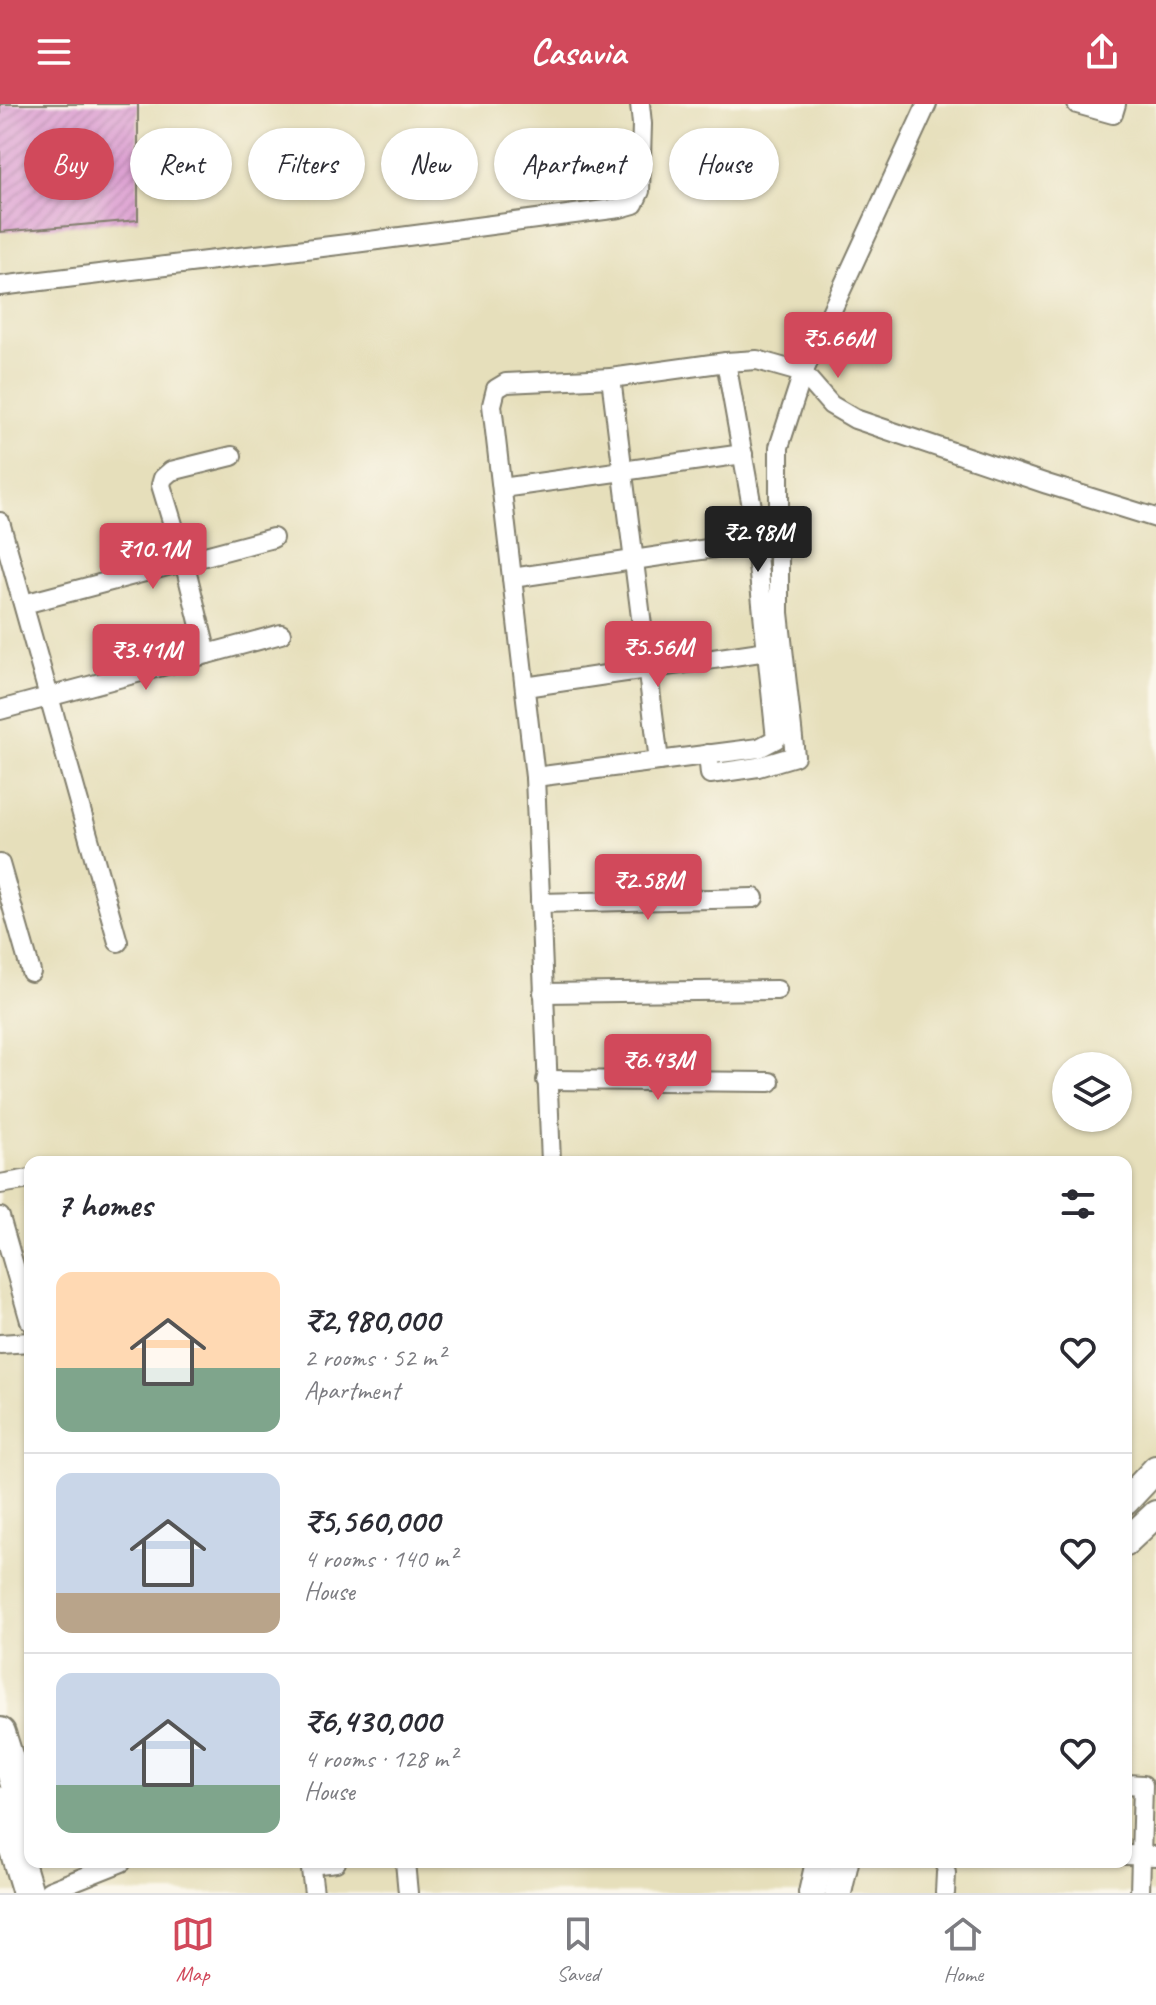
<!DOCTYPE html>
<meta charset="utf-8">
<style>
:root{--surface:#fff;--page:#f7f7f7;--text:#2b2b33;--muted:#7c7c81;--line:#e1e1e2;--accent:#d1495b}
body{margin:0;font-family:Caveat,sans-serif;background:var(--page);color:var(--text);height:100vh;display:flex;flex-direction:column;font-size:30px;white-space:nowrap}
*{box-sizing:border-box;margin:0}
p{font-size:26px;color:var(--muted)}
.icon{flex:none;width:44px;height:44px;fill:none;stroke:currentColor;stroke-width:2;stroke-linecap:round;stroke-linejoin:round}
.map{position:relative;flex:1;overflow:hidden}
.panel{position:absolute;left:24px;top:1052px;width:1108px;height:712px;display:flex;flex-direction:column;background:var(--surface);border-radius:16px;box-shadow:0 2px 6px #0004}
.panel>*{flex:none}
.top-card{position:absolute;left:24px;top:24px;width:1108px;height:72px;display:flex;gap:16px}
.buttons{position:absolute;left:1052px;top:948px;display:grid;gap:16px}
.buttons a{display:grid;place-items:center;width:80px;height:80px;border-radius:50%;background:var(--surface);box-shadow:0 2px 6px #0004;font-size:40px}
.price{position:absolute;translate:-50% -68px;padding:0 18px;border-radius:8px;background:var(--accent);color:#fff;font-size:26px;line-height:52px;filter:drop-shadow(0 2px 4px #0008)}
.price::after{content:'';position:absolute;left:50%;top:48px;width:24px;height:18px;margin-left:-12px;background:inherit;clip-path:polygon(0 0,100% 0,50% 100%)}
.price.current{background:#222;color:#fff}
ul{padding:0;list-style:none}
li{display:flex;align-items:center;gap:24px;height:200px;padding:0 32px}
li+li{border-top:2px solid var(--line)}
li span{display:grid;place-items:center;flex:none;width:224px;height:160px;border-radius:16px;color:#555}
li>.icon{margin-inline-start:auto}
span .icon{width:96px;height:96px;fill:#fffc;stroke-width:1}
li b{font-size:34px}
h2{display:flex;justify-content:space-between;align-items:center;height:96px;padding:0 32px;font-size:34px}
.tag{padding:0 28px;border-radius:36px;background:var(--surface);box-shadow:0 2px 6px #0004;font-size:28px;line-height:72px}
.tag.current{background:var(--accent);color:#fff}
header{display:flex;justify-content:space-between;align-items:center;height:104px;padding:0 32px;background:var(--accent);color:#fff;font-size:36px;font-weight:700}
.dock{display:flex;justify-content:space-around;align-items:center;height:112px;border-top:2px solid var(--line);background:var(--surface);font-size:22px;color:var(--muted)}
.dock a{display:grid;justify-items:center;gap:4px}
.dock .current{color:var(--accent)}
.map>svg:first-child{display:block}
.building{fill:url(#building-hatch)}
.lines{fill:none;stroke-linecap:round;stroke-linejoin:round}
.street-casing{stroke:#817e6c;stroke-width:22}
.secondary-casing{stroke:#817e6c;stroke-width:30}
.primary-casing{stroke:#817e6c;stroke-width:34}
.street{stroke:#fff;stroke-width:18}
.secondary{stroke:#fff;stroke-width:26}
.primary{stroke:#fff;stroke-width:30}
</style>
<header><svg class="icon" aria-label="menu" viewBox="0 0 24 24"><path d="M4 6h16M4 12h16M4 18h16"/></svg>Casavia<svg class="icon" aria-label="share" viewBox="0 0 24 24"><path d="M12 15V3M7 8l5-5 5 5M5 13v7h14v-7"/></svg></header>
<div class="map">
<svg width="1156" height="1789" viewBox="0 0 1156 1789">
<defs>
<pattern id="building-hatch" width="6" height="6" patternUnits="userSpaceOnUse" patternTransform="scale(2)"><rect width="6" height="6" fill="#dc9fd1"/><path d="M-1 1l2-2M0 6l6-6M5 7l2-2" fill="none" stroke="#bc88b3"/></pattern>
</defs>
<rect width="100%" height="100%" fill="#fbf7ec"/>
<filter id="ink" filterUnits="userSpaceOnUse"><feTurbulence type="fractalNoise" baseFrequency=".0125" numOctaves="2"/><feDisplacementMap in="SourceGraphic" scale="16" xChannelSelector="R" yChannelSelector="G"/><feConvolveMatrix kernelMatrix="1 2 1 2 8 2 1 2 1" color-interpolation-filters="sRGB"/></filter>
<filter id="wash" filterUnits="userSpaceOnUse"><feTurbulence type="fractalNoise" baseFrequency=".006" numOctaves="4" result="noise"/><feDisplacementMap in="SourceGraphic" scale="32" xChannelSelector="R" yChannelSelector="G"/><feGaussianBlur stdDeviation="1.8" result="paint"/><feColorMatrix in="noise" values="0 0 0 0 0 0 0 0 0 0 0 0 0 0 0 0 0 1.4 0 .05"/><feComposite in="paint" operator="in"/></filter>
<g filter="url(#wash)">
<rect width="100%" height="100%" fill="#e6dfbb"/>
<g id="blocks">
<polygon class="building" points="0,0 138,0 138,116 0,128"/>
</g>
</g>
<g filter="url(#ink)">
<use href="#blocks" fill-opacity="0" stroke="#817e6c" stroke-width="2"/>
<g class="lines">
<g class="street-casing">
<g id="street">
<polyline points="1077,0 1113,10 1116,0"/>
<polyline points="0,182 347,140 620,104 634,100 640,87 642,20 640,0"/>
<polyline points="611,274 659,657"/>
<polyline points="502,384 743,350"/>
<polyline points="0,418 118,838"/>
<polyline points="512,474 755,438"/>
<polyline points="24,500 273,434"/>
<polyline points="207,550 184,457 161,381 163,374 171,367 232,352"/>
<polyline points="525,583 767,547"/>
<polyline points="0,606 281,530"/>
<polyline points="708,650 710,670 758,663 795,652 779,509 779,343 803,269 927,0"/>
<polyline points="535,673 759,644 776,635 752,403 726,258"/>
<polyline points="0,760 31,868"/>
<polyline points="540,799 754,794"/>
<polyline points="543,889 777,886"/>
<polyline points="546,976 770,978"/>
<polyline points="551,1058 535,673 492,301 496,285 506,279 611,274 726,258 757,256 803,269 831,301 855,315 1047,380 1156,414"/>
<polyline points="0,1080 30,1075"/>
<polyline points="0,1113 30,1217"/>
<polyline points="0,1240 30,1238"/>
<polyline points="1126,1680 1143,1681 1140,1789"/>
<polyline points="1126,1751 1156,1752"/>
<polyline points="310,1758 314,1789"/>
<polyline points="405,1758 408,1789"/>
<polyline points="310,1761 336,1758"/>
<polyline points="49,1787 122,1758"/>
<polyline points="945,1789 946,1769"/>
</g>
</g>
<g class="secondary-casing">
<g id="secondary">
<polyline points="1126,1397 1156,1365"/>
<polyline points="1126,1438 1156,1410"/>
<polyline points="812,1789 819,1758"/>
<polyline points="838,1789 845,1758"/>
</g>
</g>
<g class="primary-casing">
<g id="primary">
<polyline points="0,1629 30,1725"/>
<polyline points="1,1699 28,1789"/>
</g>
</g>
<use href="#street" class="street"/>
<use href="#secondary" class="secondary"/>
<use href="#primary" class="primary"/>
</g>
</g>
</svg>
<div class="buttons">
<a><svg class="icon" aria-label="layers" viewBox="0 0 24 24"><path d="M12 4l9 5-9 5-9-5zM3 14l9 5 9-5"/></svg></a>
</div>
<b class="price" style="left:838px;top:276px">₹5.66M</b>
<b class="price current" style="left:758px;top:470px">₹2.98M</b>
<b class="price" style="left:153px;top:487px">₹10.1M</b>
<b class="price" style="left:658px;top:585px">₹5.56M</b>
<b class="price" style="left:146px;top:588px">₹3.41M</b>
<b class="price" style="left:648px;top:818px">₹2.58M</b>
<b class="price" style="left:658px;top:998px">₹6.43M</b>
<div class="top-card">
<a class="tag current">Buy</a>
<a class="tag">Rent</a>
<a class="tag">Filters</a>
<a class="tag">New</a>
<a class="tag">Apartment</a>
<a class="tag">House</a>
</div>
<section class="panel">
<h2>7 homes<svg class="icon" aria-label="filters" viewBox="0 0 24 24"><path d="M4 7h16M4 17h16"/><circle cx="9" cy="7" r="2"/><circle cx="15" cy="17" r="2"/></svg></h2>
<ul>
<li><span style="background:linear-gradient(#ffd9b3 60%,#7fa58c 0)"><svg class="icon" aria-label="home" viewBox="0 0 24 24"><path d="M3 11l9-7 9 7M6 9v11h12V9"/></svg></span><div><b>₹2,980,000</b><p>2 rooms · 52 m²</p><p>Apartment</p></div><svg class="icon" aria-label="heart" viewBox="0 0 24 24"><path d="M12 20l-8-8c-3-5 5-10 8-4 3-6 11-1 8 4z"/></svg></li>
<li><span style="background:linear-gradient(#c9d6e8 75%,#b9a48a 0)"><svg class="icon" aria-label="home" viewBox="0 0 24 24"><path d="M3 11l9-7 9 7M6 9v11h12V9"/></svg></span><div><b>₹5,560,000</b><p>4 rooms · 140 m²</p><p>House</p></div><svg class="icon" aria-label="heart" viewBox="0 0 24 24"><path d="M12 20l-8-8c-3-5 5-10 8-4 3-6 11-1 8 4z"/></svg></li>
<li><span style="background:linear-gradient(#c9d6e8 70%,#7fa58c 0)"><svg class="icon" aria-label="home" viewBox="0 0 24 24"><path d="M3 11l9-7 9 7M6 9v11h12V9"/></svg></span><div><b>₹6,430,000</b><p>4 rooms · 128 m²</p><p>House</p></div><svg class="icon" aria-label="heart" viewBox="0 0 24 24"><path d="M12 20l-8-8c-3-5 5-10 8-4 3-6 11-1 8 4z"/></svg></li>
</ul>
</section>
</div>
<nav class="dock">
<a class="current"><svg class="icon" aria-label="map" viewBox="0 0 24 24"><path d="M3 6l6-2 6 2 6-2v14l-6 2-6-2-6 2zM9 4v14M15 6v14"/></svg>Map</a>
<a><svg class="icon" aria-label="saved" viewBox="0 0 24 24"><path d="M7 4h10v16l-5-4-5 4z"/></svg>Saved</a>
<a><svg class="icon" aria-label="home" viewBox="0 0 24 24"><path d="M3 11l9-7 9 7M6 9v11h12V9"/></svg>Home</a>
</nav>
